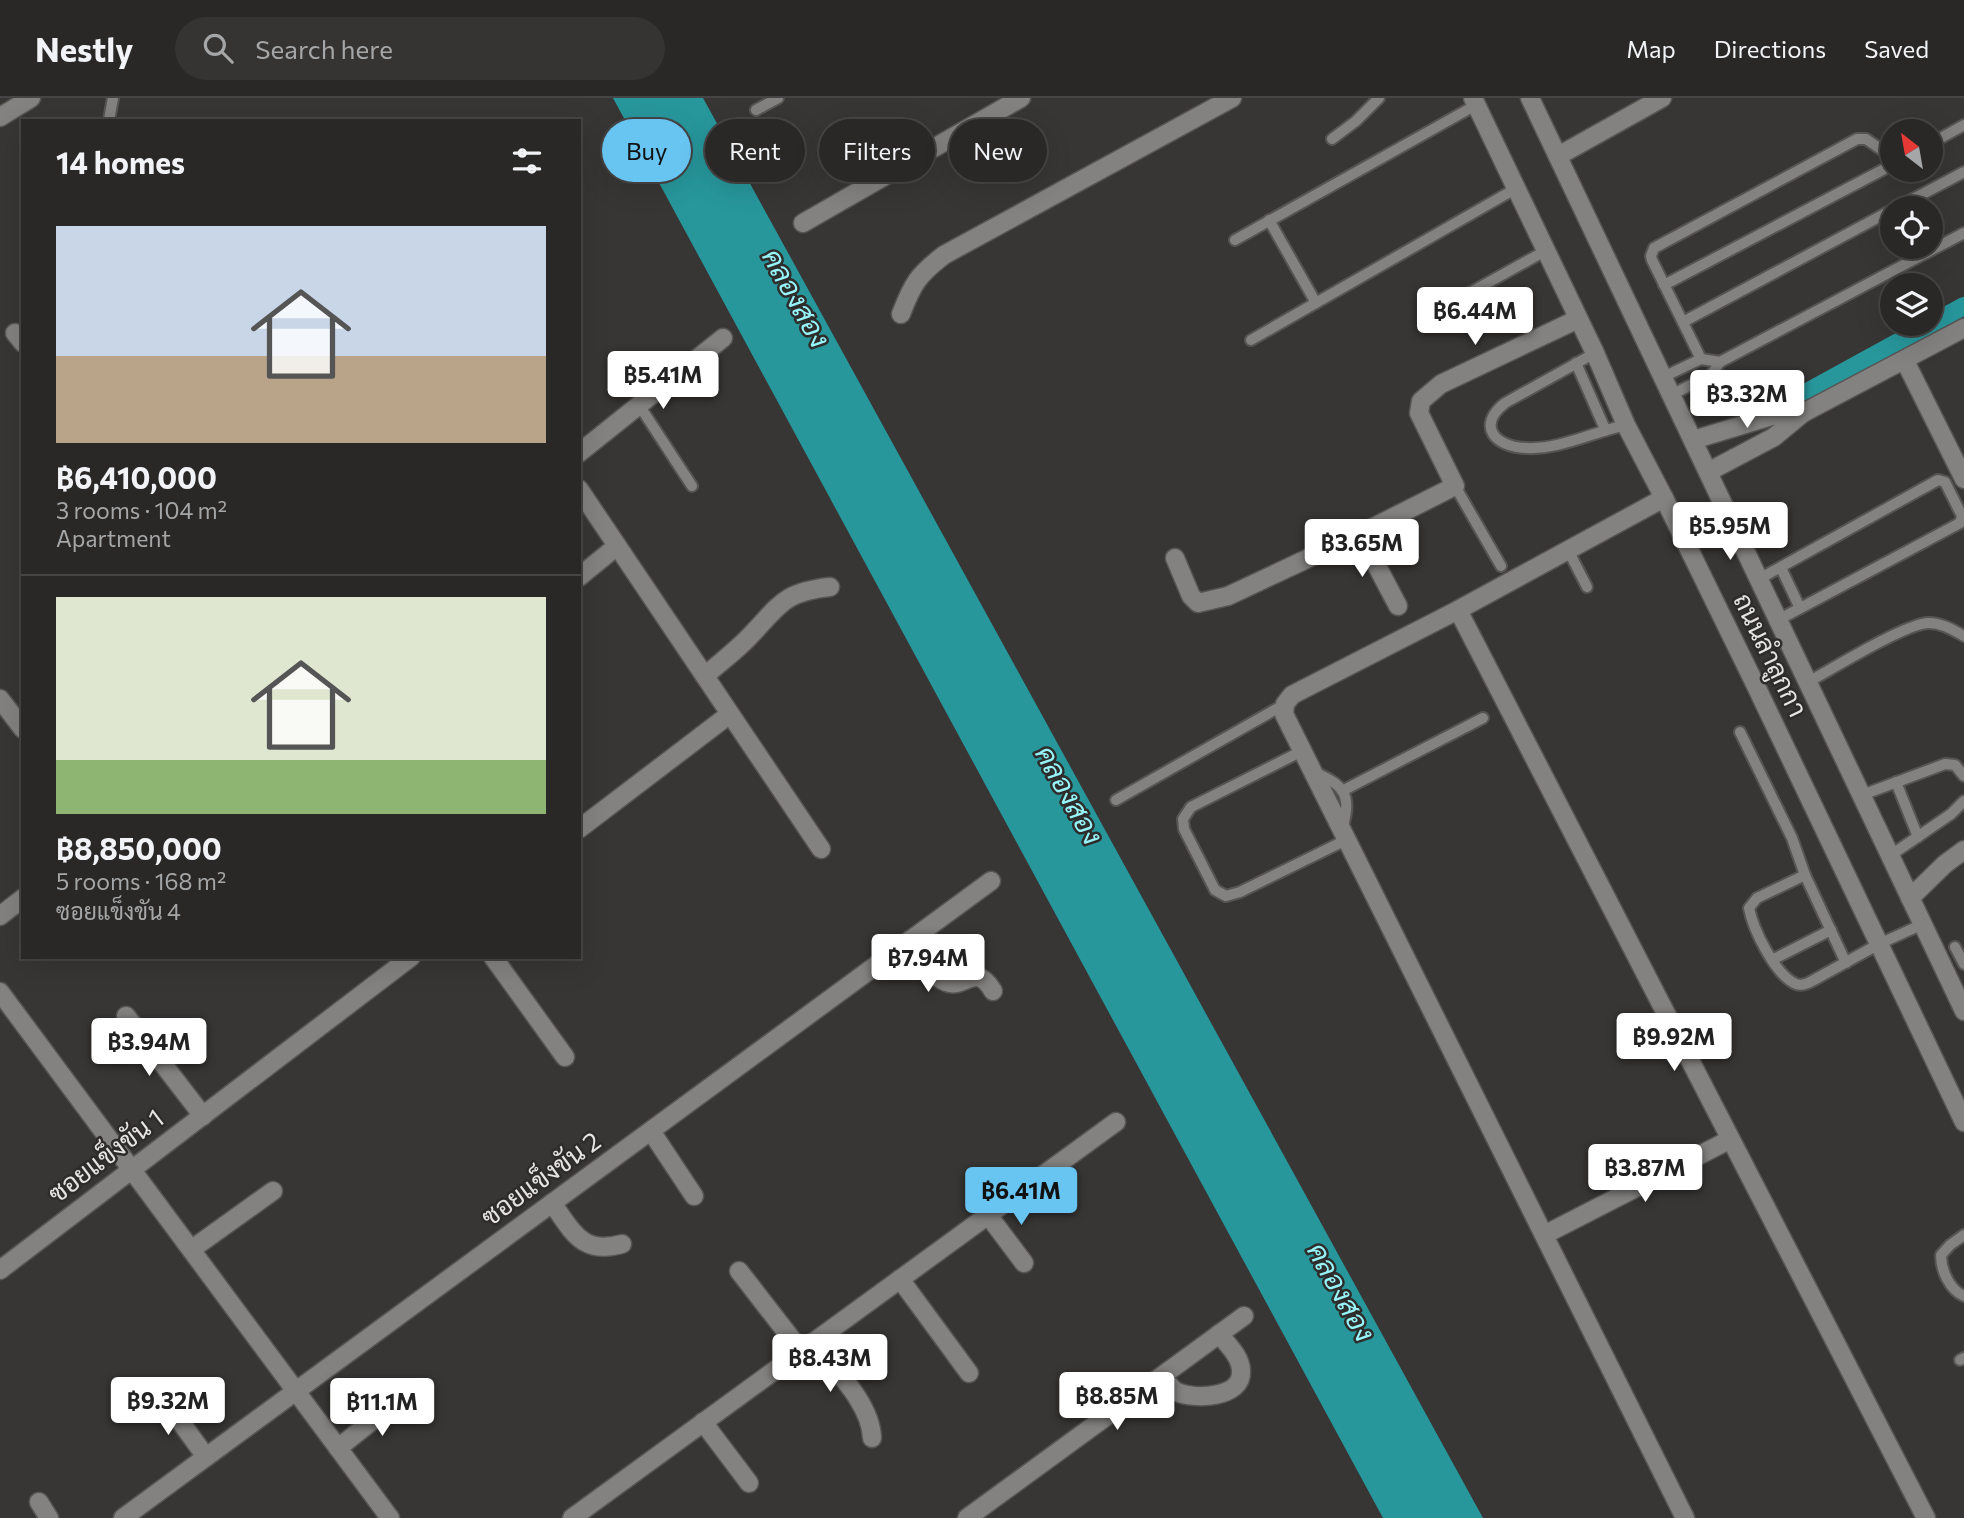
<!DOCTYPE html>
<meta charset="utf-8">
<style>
:root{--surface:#2a2827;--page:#363433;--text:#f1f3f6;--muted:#a5a6a7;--line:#464444;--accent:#68c4f0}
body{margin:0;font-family:Commissioner,Sarabun,sans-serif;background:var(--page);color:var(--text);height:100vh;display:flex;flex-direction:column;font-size:26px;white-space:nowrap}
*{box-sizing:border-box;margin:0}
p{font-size:23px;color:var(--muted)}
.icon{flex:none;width:38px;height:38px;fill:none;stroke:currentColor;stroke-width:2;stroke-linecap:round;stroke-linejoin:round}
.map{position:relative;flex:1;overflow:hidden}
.panel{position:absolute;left:21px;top:21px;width:560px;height:840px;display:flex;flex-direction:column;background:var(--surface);border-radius:0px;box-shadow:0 7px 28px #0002,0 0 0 2px var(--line)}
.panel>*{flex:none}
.guide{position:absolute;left:602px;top:21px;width:665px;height:63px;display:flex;gap:14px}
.needle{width:46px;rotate:329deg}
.buttons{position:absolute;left:1880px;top:21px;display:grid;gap:14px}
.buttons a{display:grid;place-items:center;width:63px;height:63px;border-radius:50%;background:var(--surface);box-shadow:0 7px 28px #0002,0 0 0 2px var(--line);font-size:35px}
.price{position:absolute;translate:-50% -60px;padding:0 16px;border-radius:7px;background:#fff;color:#222;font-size:23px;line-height:46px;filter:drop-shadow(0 2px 4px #0008)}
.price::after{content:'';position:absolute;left:50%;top:42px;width:21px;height:16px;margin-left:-10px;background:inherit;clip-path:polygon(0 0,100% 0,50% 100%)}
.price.on{background:var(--accent);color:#111}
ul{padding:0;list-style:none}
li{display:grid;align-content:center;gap:14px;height:371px;padding:0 35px}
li+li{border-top:2px solid var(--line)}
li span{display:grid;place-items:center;height:217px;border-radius:0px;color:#555}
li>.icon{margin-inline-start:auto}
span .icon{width:126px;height:126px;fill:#fffc;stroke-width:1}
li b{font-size:30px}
h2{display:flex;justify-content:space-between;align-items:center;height:84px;padding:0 35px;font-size:30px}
.chip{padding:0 24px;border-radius:32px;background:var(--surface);box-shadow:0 7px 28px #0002,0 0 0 2px var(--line);font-size:24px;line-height:63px}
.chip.on{background:var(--accent);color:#111}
header{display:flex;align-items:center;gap:42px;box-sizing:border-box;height:98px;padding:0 35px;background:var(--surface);border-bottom:2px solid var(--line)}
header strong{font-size:33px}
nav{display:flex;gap:38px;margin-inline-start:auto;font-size:24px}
.search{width:490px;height:63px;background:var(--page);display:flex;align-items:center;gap:18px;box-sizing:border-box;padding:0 24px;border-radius:38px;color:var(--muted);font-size:26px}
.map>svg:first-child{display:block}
.water{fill:#27979c}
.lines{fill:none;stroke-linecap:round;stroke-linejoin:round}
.canal{stroke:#27979c;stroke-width:18}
.service-casing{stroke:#575553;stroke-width:14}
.minor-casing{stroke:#575553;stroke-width:21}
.secondary-casing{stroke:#575553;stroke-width:21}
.service{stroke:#848280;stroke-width:10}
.minor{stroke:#848280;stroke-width:18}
.secondary{stroke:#848280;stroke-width:18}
.labels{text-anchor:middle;stroke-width:5;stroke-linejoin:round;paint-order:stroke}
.street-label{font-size:26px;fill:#e7e5e4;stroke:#2e2c2a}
.water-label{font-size:28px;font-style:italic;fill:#97f5f9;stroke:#2e2c2a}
</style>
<header>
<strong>Nestly</strong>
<div class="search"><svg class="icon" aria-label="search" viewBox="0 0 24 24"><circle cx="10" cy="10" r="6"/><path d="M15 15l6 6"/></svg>Search here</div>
<nav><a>Map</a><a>Directions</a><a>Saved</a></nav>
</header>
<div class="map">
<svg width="1964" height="1420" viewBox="0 0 1964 1420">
<rect width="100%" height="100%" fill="#383634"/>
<polygon class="water" points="613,0 703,0 1483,1420 1383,1420"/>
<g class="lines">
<polyline class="canal" points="1789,304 1964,208"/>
<g class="service-casing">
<g id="service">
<polyline points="756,12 778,0"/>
<polyline points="109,22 113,0"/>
<polyline points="1332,41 1356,23 1379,0"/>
<polyline points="1930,46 1964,27"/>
<polyline points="1896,110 1964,74"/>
<polyline points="1269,122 1316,205"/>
<polyline points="1235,142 1476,7"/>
<polyline points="1664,187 1892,67"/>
<polyline points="1455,203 1545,153"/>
<polyline points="1683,224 1892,112"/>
<polyline points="1251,242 1515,91"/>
<path d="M 1595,255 L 1505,305 C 1476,328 1495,349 1526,350 C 1559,352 1593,334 1626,327"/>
<polyline points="1701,261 1652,162 1651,158 1654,150 1857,41 1866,41 1892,59"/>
<polyline points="1576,265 1605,331"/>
<polyline points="1663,279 1701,261 1720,264"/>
<polyline points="1671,297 1711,277 1720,264 1964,135"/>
<polyline points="639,307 692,388"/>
<polyline points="1455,388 1501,468"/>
<polyline points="1568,452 1587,489"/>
<polyline points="1781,470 1800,510"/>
<polyline points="1759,481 1938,382 1945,384 1962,418 1960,425 1778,522"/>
<path d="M 1808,584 C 1832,571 1906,525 1929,525 C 1942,525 1953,532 1964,538"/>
<polyline points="1740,634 1792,740 1805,777"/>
<polyline points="1302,653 1191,709 1183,721 1184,731 1215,792 1226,798 1240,794 1346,742"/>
<path d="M 1312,673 C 1344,687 1353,696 1342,731"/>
<polyline points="1896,684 1918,739"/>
<polyline points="1342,693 1483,620"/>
<polyline points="1862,697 1945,666 1955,667 1964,678"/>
<polyline points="1116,702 1285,606"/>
<polyline points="1891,757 1951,716 1964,703"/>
<polyline points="1955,849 1964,866"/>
<polyline points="1772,862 1831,832"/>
<path d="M 1846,865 L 1805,777 L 1757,800 L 1749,810 C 1753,831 1775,877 1796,886 C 1802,888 1807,886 1812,883 L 1879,846 L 1923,826"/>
<path d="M 1964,1137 L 1950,1147 L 1941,1157 C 1941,1173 1950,1192 1964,1198"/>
<polyline points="1960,1262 1964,1260"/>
</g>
</g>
<g class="minor-casing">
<g id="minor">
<polyline points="1558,58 1662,0"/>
<polyline points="803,125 1021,0"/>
<path d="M 901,216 C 913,185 918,177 944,157 L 1232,0"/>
<polyline points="15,235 23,245"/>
<polyline points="1905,263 1964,381"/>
<polyline points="1693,342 1772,318 1803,315"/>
<polyline points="579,355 723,240"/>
<polyline points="1708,374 1774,339 1803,315 1964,230"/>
<polyline points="579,391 821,751"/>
<polyline points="1664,400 1458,512 1292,597 1285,606 1284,616 1685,1420"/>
<polyline points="1360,436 1398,508"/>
<polyline points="1175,460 1191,498 1198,505 1228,498 1360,436 1455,388 1419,315 1421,303 1441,286 1578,221"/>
<polyline points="579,479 617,448"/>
<polyline points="1458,512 1926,1420"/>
<path d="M 705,578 C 719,565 736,553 750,538 C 780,507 783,494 830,489"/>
<polyline points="0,601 23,631"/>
<polyline points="579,731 730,616"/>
<polyline points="1910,800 1945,766 1964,752"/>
<polyline points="0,818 23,800"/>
<path d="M 910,842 C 920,856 930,878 946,884 C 965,892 975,863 993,893"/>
<polyline points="493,859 565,959"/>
<polyline points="0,894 390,1420"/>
<polyline points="126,918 203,1018"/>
<polyline points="651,1033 694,1098"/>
<path d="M 552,1105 C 573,1134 582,1157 622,1146"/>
<polyline points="988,1117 1024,1165"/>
<polyline points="1544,1137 1729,1042"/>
<polyline points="192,1151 273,1093"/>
<polyline points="0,1172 411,859"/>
<polyline points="739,1173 801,1253"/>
<polyline points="900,1181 969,1275"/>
<path d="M 813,1244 C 834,1271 871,1305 872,1340"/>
<path d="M 1162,1278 C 1166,1282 1171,1291 1177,1294 C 1194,1302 1243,1300 1241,1273 C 1241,1259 1228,1247 1219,1236"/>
<polyline points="161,1297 206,1359"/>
<polyline points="703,1324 749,1385"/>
<polyline points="338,1350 402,1299"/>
<polyline points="39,1404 49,1420"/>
<polyline points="123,1420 991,783"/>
<polyline points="572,1420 1116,1024"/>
<polyline points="967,1420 1244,1218"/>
</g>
</g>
<g class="secondary-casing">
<g id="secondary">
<polyline points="1473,0 1595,255 1626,327 1664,400 1755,586 1964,1024"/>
<polyline points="1530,0 1964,913"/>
<polyline points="0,19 31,0"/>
</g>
</g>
<use href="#service" class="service"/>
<use href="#minor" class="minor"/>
<use href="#secondary" class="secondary"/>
</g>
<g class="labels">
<g class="street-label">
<text transform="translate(1770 557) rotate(64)" y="9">ถนนลำลูกกา</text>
<text transform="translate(106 1058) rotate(-37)" y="9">ซอยแข็งขัน 1</text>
<text transform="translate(541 1081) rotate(-36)" y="9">ซอยแข็งขัน 2</text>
</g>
<g class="water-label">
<text transform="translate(796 200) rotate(61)" y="10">คลองสอง</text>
<text transform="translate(1069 697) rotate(61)" y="10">คลองสอง</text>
<text transform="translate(1341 1194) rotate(61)" y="10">คลองสอง</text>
</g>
</g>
</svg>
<div class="buttons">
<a><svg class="needle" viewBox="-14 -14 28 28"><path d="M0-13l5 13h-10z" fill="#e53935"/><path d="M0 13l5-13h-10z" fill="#a5a6a7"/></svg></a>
<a><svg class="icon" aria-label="locate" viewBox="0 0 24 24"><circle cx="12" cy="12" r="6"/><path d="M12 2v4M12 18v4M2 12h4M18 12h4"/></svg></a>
<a><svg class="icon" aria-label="layers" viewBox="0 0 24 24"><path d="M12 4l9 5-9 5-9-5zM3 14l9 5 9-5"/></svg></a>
</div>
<b class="price" style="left:1475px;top:249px">฿6.44M</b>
<b class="price" style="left:663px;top:313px">฿5.41M</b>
<b class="price" style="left:1747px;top:332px">฿3.32M</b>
<b class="price" style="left:1730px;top:464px">฿5.95M</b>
<b class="price" style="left:1362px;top:481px">฿3.65M</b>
<b class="price" style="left:928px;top:896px">฿7.94M</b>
<b class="price" style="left:1674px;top:975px">฿9.92M</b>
<b class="price" style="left:149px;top:980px">฿3.94M</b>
<b class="price" style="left:1645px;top:1106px">฿3.87M</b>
<b class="price on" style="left:1021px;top:1129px">฿6.41M</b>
<b class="price" style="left:830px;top:1296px">฿8.43M</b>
<b class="price" style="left:1117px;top:1334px">฿8.85M</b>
<b class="price" style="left:168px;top:1339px">฿9.32M</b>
<b class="price" style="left:382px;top:1340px">฿11.1M</b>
<div class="guide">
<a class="chip on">Buy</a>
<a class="chip">Rent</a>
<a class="chip">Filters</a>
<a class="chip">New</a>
</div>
<section class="panel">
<h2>14 homes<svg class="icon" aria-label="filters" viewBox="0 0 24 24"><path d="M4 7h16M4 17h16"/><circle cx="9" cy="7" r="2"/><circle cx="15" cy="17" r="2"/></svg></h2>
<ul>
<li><span style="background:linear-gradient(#c9d6e8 60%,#b9a48a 0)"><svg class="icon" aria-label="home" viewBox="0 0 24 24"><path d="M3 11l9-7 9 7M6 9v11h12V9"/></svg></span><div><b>฿6,410,000</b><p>3 rooms · 104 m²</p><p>Apartment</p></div></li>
<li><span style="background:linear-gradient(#dfe7d0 75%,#8fb573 0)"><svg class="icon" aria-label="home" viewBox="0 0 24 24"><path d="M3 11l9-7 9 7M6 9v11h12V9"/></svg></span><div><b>฿8,850,000</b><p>5 rooms · 168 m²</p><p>ซอยแข็งขัน 4</p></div></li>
</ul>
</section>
</div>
